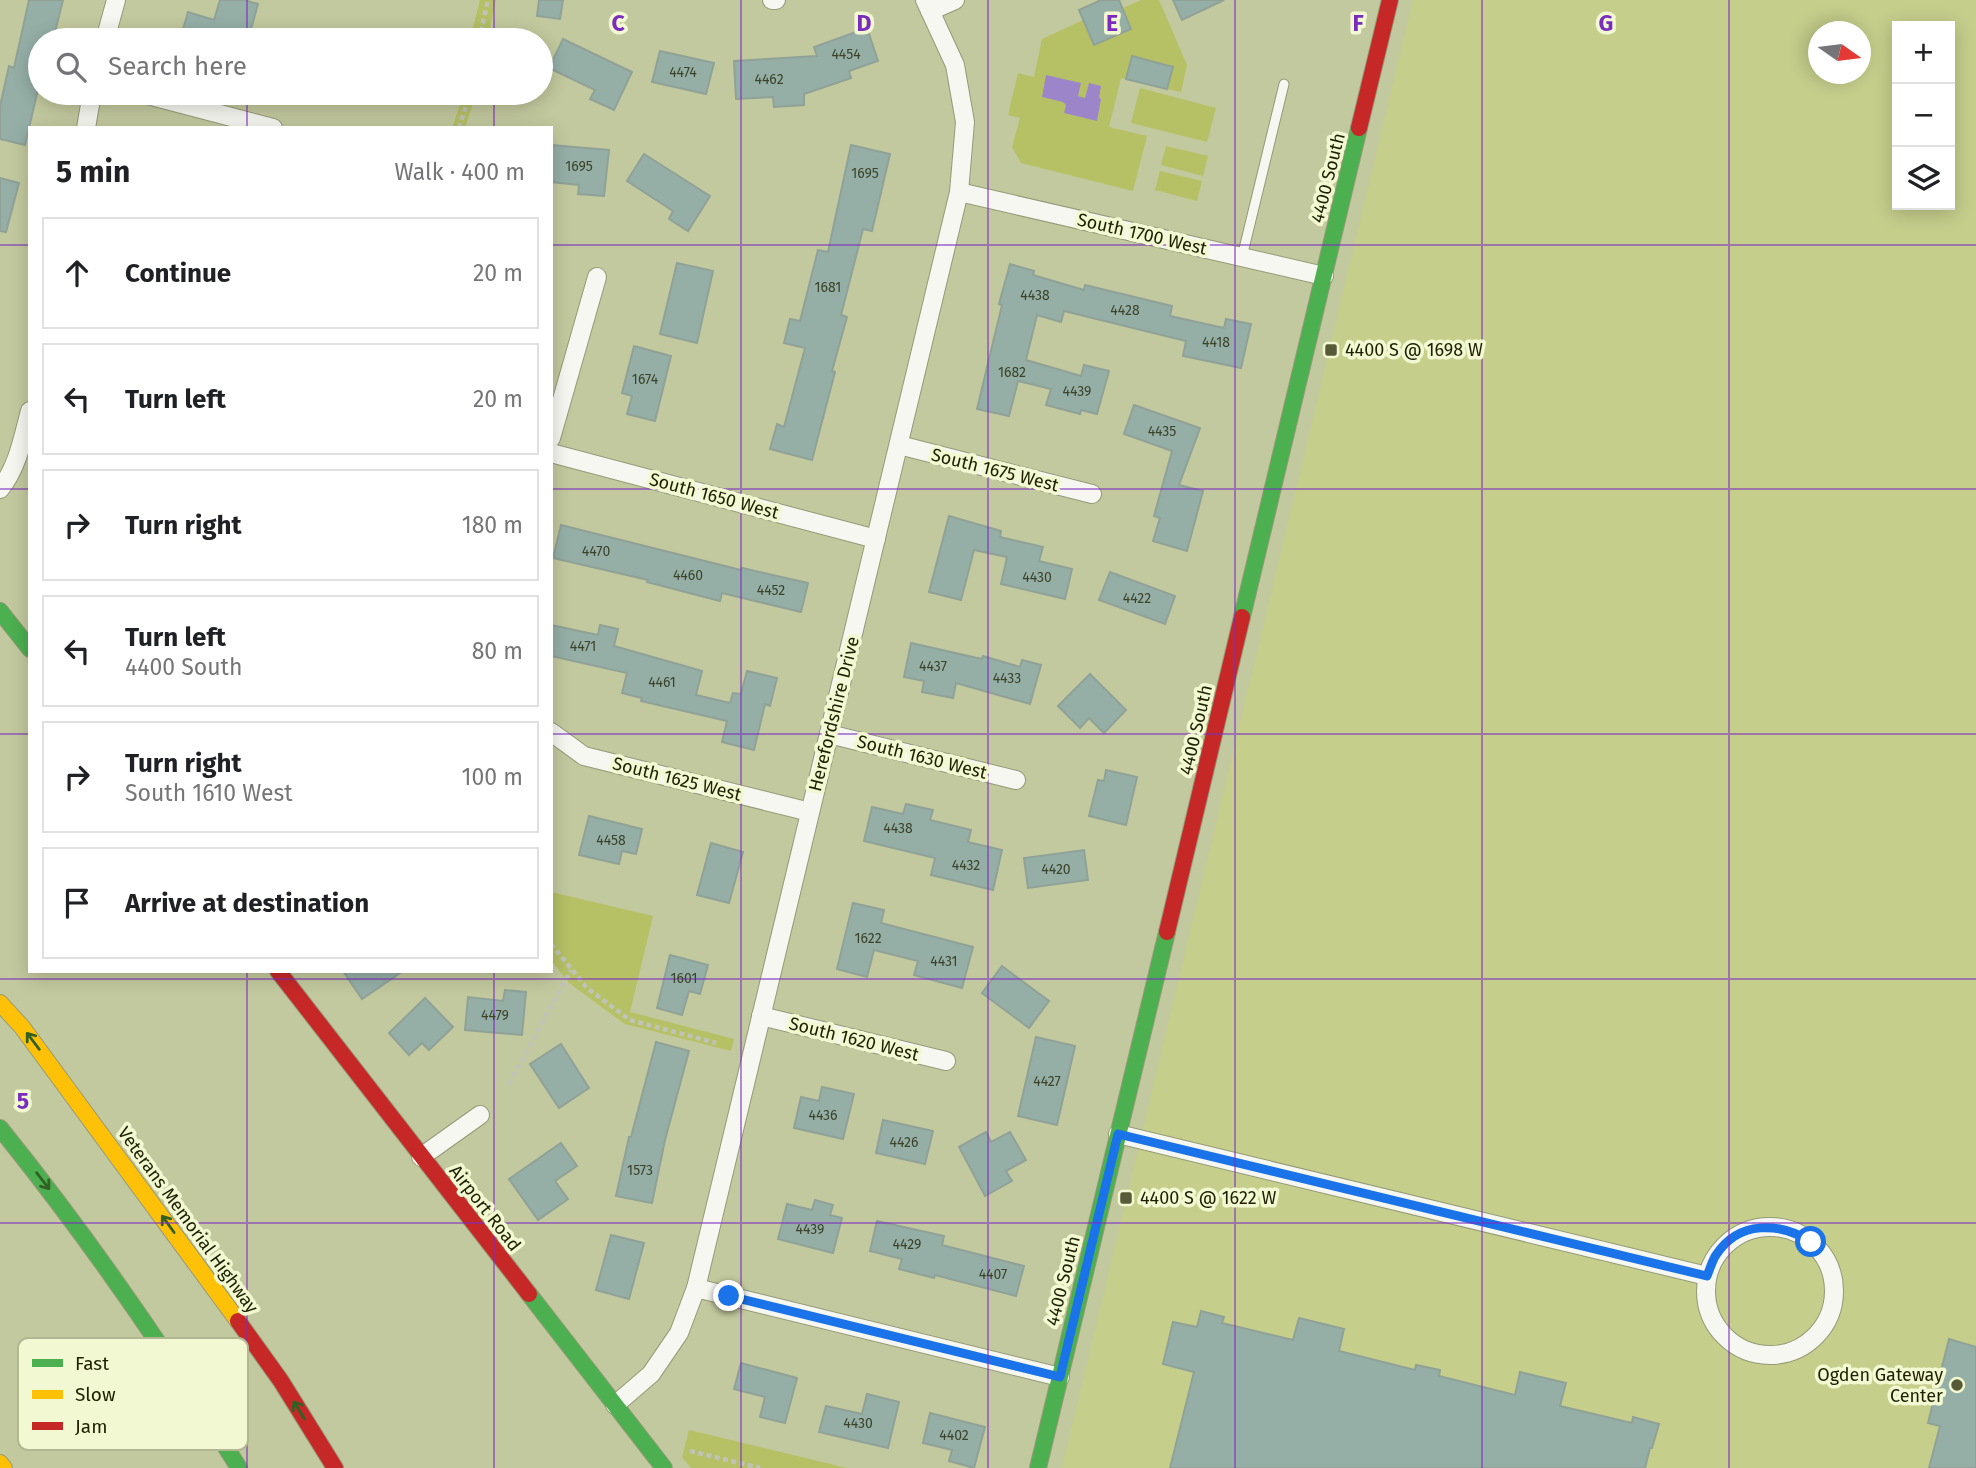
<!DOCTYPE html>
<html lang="en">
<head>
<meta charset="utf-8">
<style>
	:root { --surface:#fff; --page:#f2f2f2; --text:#202124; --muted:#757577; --line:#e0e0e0 }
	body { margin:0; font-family:"Fira Sans",sans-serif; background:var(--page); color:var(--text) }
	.controls { position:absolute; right:21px; top:21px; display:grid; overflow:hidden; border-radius:0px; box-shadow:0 4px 18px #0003 }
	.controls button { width:63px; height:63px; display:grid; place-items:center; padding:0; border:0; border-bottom:2px solid var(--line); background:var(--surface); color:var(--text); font:35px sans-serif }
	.compass { position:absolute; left:1808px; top:21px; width:63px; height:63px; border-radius:50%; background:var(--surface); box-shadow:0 4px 18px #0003; rotate:104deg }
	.stop { position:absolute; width:21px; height:21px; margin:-16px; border:5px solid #1a73e8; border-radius:50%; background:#fff }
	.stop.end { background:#1a73e8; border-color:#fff; box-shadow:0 2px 7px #0008 }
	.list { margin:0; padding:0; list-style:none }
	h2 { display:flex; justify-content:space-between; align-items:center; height:91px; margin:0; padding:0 28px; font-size:30px }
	h2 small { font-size:23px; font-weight:400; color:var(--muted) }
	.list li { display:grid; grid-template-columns:46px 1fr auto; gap:21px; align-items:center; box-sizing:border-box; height:112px; margin:0 14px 14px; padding:0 14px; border:2px solid var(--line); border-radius:0px }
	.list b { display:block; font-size:26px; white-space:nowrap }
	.list p { margin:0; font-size:23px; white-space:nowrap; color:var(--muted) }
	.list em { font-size:23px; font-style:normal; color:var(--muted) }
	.icon { flex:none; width:38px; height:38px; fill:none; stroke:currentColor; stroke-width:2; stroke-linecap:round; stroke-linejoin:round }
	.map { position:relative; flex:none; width:1976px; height:1468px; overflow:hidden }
	.search { position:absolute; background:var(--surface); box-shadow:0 4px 18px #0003; left:28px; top:28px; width:525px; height:77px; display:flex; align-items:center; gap:18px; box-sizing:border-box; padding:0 24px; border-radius:38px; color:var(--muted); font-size:26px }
	.panel { position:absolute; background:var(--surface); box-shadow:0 4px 18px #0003; left:28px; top:126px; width:525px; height:847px; border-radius:0px }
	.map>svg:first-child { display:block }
</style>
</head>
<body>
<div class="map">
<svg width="1976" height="1468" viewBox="0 0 1976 1468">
	<rect width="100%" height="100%" fill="#c3c99e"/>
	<path fill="#c5ce8b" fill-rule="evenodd" d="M1413,0H1976V1468H1062ZM1897,26H1950V205H1897ZM1818,32H1860V74H1818Z"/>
	<g fill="#b6c065">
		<polygon points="480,0 496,0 487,40 470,40"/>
		<polygon points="1141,0 1159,0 1187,65 1181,92 1167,89 1172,67 1132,56 1126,79 1121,78 1109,127 1147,136 1133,191 1021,163 1012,147 1020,118 1008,115 1018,73 1034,77 1042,39 1083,20 1094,45 1131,29 1123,8"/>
		<polygon points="1140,88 1216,108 1207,142 1131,123"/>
		<polygon points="464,93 476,93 465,128 452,128"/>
		<polygon points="1166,146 1208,156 1203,176 1161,165"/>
		<polygon points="1160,171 1202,181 1197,201 1155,190"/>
		<polygon points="551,892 653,916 630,1012 734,1039 731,1051 625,1024 569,983 551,960"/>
		<polygon points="689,1430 847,1468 691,1468 682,1457"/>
	</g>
	<polygon fill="#9c86c9" points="1046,75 1081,83 1078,96 1085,98 1089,83 1101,86 1099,98 1101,99 1097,121 1064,113 1066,105 1063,102 1042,97"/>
	<g fill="#95afa7" stroke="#90a297" stroke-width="2">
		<polygon points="29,0 63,0 53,40 40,40 40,81 25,145 0,139 0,106 9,66 14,68"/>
		<polygon points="220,0 244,0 258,4 248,40 180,40 188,12 214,20"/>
		<polygon points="539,0 563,0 560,19 537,16"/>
		<polygon points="1101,0 1119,0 1131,29 1094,45 1079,10"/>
		<polygon points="1173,0 1224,0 1182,20"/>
		<polygon points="867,28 878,61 849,71 851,78 804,94 804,105 774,107 773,97 736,99 734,61 817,56 814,47"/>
		<polygon points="563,39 632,72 614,110 590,99 595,90 549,68"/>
		<polygon points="660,51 714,63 706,94 652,82"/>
		<polygon points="1132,56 1173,67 1167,89 1126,79"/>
		<polygon points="551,145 609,150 604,196 578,194 579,185 551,182"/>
		<polygon points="851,145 890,154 872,231 863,229 841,315 847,317 832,371 835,372 812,460 770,449 777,424 784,427 805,348 784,343 790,319 800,321 818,250 828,252"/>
		<polygon points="644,154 710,196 688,231 669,219 673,211 627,181"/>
		<polygon points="0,178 19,183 6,232 0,231"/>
		<polygon points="677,263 713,271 697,343 660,334"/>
		<polygon points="1010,264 1034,271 1033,275 1084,290 1085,285 1172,306 1170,316 1224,328 1226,319 1251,324 1241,368 1183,356 1186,341 1064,311 1061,322 1037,315 1026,360 1081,376 1084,365 1109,371 1097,414 1081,410 1080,414 1046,405 1051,389 1018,381 1009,416 977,409 1002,305 999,304"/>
		<polygon points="634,346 671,356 655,421 627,414 632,396 622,393"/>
		<polygon points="1134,405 1200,428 1179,485 1203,491 1187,551 1153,541 1160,518 1154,516 1172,451 1124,434"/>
		<polygon points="949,516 1001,531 1000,537 1043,547 1039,561 1072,569 1065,599 1001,584 1007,557 974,550 961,600 929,592"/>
		<polygon points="561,525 741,570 742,568 808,583 801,612 722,593 720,601 647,582 648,580 553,558"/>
		<polygon points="1110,572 1175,596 1165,624 1099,600"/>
		<polygon points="551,625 598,635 600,625 618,629 614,646 702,671 696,695 730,703 733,693 741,694 747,671 777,678 770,706 765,704 754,750 722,742 727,721 641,701 642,698 622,693 627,673 551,656"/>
		<polygon points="911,643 982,659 983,656 1020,667 1022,660 1041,665 1030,704 956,683 953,698 922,692 924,681 904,677"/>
		<polygon points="1090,674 1126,710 1104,733 1089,718 1080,728 1058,706"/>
		<polygon points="1106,770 1137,777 1126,825 1089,816 1098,780 1104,781"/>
		<polygon points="906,804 933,810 930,820 971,830 968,842 1002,850 993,890 931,875 935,858 864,841 872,807 903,814"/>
		<polygon points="589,816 642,829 636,854 622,851 619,864 579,855"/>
		<polygon points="711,843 743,852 729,903 697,895"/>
		<polygon points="1084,850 1088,880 1028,888 1024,858"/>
		<polygon points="853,903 884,910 881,923 973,947 962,988 914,975 918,961 874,950 867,977 837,969"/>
		<polygon points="670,955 708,965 700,994 689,991 682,1015 657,1008"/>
		<polygon points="1002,966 1049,1001 1029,1028 982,993"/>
		<polygon points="343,971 403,971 362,999"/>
		<polygon points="505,990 526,992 522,1035 465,1030 468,997 503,1001"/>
		<polygon points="425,998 453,1027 429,1050 422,1043 409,1055 389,1033"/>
		<polygon points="1036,1037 1075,1046 1057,1125 1018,1116"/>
		<polygon points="656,1042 689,1051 665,1140 652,1203 616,1196 629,1137 631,1137"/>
		<polygon points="561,1044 589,1088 559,1108 530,1064"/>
		<polygon points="822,1087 854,1094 843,1139 794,1128 801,1097 819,1101"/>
		<polygon points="883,1120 933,1131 925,1164 876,1153"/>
		<polygon points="986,1132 991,1142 1010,1132 1026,1160 1006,1171 1012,1181 985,1196 959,1147"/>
		<polygon points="561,1143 577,1166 555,1181 568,1199 538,1220 509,1179"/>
		<polygon points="815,1200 833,1205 830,1215 842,1218 833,1253 778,1239 787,1204 812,1210"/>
		<polygon points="877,1221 944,1236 942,1245 1024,1266 1016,1296 935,1275 934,1278 899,1269 902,1259 870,1251"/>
		<polygon points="611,1235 644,1243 629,1299 596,1290"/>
		<polygon points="1201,1311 1224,1317 1222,1323 1293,1340 1299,1318 1344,1329 1339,1351 1415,1370 1416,1365 1440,1370 1439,1376 1515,1395 1520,1372 1566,1383 1560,1406 1632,1423 1633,1417 1659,1424 1652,1448 1650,1448 1645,1468 1170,1468 1194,1372 1163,1364 1173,1322 1197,1327"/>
		<polygon points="1949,1339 1976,1347 1976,1468 1929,1468 1940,1426 1928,1423"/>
		<polygon points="741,1363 797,1378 785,1423 760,1417 765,1397 734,1389"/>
		<polygon points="867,1394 899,1402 888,1448 819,1432 826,1406 862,1414"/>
		<polygon points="930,1413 985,1427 974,1468 949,1461 952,1450 923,1443"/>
	</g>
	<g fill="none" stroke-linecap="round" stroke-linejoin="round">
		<g stroke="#959a78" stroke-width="11">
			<polyline id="lane" points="1242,257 1284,84"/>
		</g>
		<g stroke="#959a78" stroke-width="20">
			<g id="street">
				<polyline points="772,0 776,0"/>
				<polyline points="930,11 955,0"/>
				<polyline points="105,40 116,0"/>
				<polyline points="140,93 273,128"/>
				<polyline points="86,128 92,93"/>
				<polyline points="959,192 1324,276"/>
				<polyline points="551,438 597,277"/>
				<polyline points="899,445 1092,494"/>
				<polyline points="551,453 876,539"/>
				<path d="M0,489C18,467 23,437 30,411"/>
				<polyline points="551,732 584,756 810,812"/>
				<polyline points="829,734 1016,780"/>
				<polyline points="761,1016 946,1061"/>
				<polyline points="1118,1134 1707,1276"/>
				<polyline points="421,1157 480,1115"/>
				<circle cx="1770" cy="1291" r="64"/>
				<polyline points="696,1288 1060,1377"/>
				<polyline points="615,1405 651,1374 679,1333 696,1288 959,192 965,122 955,65 925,0"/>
			</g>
		</g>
		<g stroke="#959a78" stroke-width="18">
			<g id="fast">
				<polyline points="0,611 30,649"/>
				<polyline points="1242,617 1359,128"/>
				<path d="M0,1128C87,1236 166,1350 239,1468"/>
				<polyline points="529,1294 664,1468"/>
				<polyline points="1038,1468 1167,932"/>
			</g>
		</g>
		<g stroke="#959a78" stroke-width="18">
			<g id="slow">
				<polyline points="0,1003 22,1027 238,1321"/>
				<polyline points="0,1463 4,1468"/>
			</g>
		</g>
		<g stroke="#959a78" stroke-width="18">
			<g id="jam">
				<polyline points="1359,128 1390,0"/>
				<polyline points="1167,932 1242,617"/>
				<polyline points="278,971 529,1294"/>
				<polyline points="238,1321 281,1381 335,1468"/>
			</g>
		</g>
		<g stroke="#c1c3b7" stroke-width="4.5" stroke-dasharray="5 3.5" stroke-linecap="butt">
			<polyline points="479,40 488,0"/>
			<polyline points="459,128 470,93"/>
			<polyline points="551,944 587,988 630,1020 716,1043"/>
			<polyline points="509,1084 571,970"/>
			<polyline points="690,1451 760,1468"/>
		</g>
		<use href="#lane" stroke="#f6f7f0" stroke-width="9"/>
		<use href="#street" stroke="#f6f7f0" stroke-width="18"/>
		<use href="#fast" stroke="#4caf50" stroke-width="16"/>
		<use href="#slow" stroke="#ffc107" stroke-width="16"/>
		<use href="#jam" stroke="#c62828" stroke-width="16"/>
	</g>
	<defs><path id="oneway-shaft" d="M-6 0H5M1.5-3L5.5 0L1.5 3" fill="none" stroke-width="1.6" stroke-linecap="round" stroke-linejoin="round" transform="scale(1.75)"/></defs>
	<g stroke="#326025">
		<use href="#oneway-shaft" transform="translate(33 1041) rotate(-127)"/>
		<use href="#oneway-shaft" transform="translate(43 1181) rotate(52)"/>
		<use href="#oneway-shaft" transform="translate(168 1224) rotate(-126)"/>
		<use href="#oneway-shaft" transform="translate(299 1410) rotate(-122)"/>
	</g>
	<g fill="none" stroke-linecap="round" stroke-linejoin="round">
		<path stroke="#1a73e8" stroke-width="9" d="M729,1296L1060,1377L1118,1134L1707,1276C1710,1269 1712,1261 1716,1255C1739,1220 1780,1222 1811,1242"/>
	</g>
	<path fill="none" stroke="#7b2cbf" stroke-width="2" stroke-opacity="0.55" d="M247,0V40M494,0V40M741,0V1468M988,0V1468M1235,0V1468M1482,0V1468M1729,0V1468M247,93V128M494,93V128M0,245H30M551,245H1976M0,489H30M551,489H1976M0,734H30M551,734H1976M247,971V1468M494,971V1468M0,979H1976M0,1223H1976"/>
	<g fill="#575b38" stroke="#f2f8d1" stroke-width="2.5">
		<rect x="1324" y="343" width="14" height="14" rx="3.5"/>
		<rect x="1119" y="1191" width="14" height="14" rx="3.5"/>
		<circle cx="1957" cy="1385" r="7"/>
	</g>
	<g text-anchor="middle" stroke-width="7" stroke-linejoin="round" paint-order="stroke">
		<g font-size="14" fill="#3b442a">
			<text x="846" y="59">4454</text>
			<text x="683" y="77">4474</text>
			<text x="769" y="84">4462</text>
			<text x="579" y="171">1695</text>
			<text x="865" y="178">1695</text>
			<text x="828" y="292">1681</text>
			<text x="1035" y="300">4438</text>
			<text x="1125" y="315">4428</text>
			<text x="1216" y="347">4418</text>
			<text x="1012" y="377">1682</text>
			<text x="645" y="384">1674</text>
			<text x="1077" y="396">4439</text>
			<text x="1162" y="436">4435</text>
			<text x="596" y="556">4470</text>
			<text x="688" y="580">4460</text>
			<text x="1037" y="582">4430</text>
			<text x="771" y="595">4452</text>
			<text x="1137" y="603">4422</text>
			<text x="583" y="651">4471</text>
			<text x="933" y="671">4437</text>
			<text x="1007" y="683">4433</text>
			<text x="662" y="687">4461</text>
			<text x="898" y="833">4438</text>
			<text x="611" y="845">4458</text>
			<text x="966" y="870">4432</text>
			<text x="1056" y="874">4420</text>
			<text x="868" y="943">1622</text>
			<text x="944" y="966">4431</text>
			<text x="684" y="983">1601</text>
			<text x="495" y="1020">4479</text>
			<text x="1047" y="1086">4427</text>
			<text x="823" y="1120">4436</text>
			<text x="904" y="1147">4426</text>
			<text x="640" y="1175">1573</text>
			<text x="810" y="1234">4439</text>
			<text x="907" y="1249">4429</text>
			<text x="993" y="1279">4407</text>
			<text x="858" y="1428">4430</text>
			<text x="954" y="1440">4402</text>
		</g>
		<g font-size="18" fill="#1d2001" stroke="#f2f8d1">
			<text transform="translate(1328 178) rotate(-76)" y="6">4400 South</text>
			<text transform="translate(1142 234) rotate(13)" y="6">South 1700 West</text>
			<text transform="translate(995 470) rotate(14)" y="6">South 1675 West</text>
			<text transform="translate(714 496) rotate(15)" y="6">South 1650 West</text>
			<text transform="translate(834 714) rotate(-76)" y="6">Herefordshire Drive</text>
			<text transform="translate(1196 730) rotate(-77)" y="6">4400 South</text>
			<text transform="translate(922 757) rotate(14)" y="6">South 1630 West</text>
			<text transform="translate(677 779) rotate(14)" y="6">South 1625 West</text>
			<text transform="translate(854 1039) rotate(14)" y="6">South 1620 West</text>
			<text transform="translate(485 1208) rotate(52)" y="6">Airport Road</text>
			<text transform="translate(188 1220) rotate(54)" y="6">Veterans Memorial Highway</text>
			<text transform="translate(1063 1281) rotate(-76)" y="6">4400 South</text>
		</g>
		<g font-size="18" fill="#1d2001" stroke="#f2f8d1" text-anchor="start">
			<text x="1345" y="356">4400 S @ 1698 W</text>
			<text x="1140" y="1204">4400 S @ 1622 W</text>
			<text x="1943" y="1381" text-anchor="end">Ogden Gateway<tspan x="1943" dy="21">Center</tspan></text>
		</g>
	</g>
	<rect x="18" y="1338" width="230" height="112" rx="10" fill="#f2f8d1" stroke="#b2b793" stroke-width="2"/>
	<rect x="32" y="1359" width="31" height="8" fill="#4caf50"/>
	<rect x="32" y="1390" width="31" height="9" fill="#ffc107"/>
	<rect x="32" y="1422" width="31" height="8" fill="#c62828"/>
	<g font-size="19" fill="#1d2001">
		<text x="75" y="1370">Fast</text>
		<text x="75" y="1401">Slow</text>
		<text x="75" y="1433">Jam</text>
	</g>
	<g font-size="23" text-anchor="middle" font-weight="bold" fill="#7b2cbf" stroke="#f2f8d1" stroke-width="7" stroke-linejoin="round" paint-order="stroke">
		<text x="618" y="31">C</text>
		<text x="864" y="31">D</text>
		<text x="1112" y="31">E</text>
		<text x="1358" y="31">F</text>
		<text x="1606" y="31">G</text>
		<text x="23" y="1109">5</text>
	</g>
</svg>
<div class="controls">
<button>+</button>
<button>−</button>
<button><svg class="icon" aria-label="layers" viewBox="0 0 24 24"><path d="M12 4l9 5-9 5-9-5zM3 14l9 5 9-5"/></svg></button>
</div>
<svg class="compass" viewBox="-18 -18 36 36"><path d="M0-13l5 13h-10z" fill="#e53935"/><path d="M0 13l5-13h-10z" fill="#757577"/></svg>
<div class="stop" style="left:1811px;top:1242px"></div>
<div class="stop end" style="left:729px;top:1296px"></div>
<div class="search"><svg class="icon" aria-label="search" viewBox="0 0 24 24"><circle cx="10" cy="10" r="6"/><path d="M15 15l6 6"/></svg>Search here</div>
<section class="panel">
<h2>5 min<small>Walk · 400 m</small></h2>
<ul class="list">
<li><svg class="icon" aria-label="ahead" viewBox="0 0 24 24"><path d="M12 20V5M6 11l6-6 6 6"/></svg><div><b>Continue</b></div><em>20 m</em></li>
<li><svg class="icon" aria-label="left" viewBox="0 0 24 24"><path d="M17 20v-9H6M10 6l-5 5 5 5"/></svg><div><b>Turn left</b></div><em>20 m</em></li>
<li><svg class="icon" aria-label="right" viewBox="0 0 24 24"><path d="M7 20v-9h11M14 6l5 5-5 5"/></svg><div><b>Turn right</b></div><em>180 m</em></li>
<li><svg class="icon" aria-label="left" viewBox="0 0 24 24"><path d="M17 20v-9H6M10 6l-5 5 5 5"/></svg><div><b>Turn left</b><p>4400 South</p></div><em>80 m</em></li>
<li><svg class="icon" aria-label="right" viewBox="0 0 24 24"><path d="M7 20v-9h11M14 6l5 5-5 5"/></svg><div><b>Turn right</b><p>South 1610 West</p></div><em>100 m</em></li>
<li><svg class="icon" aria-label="arrive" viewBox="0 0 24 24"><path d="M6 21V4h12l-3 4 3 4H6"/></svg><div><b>Arrive at destination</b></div></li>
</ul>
</section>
</div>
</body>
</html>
